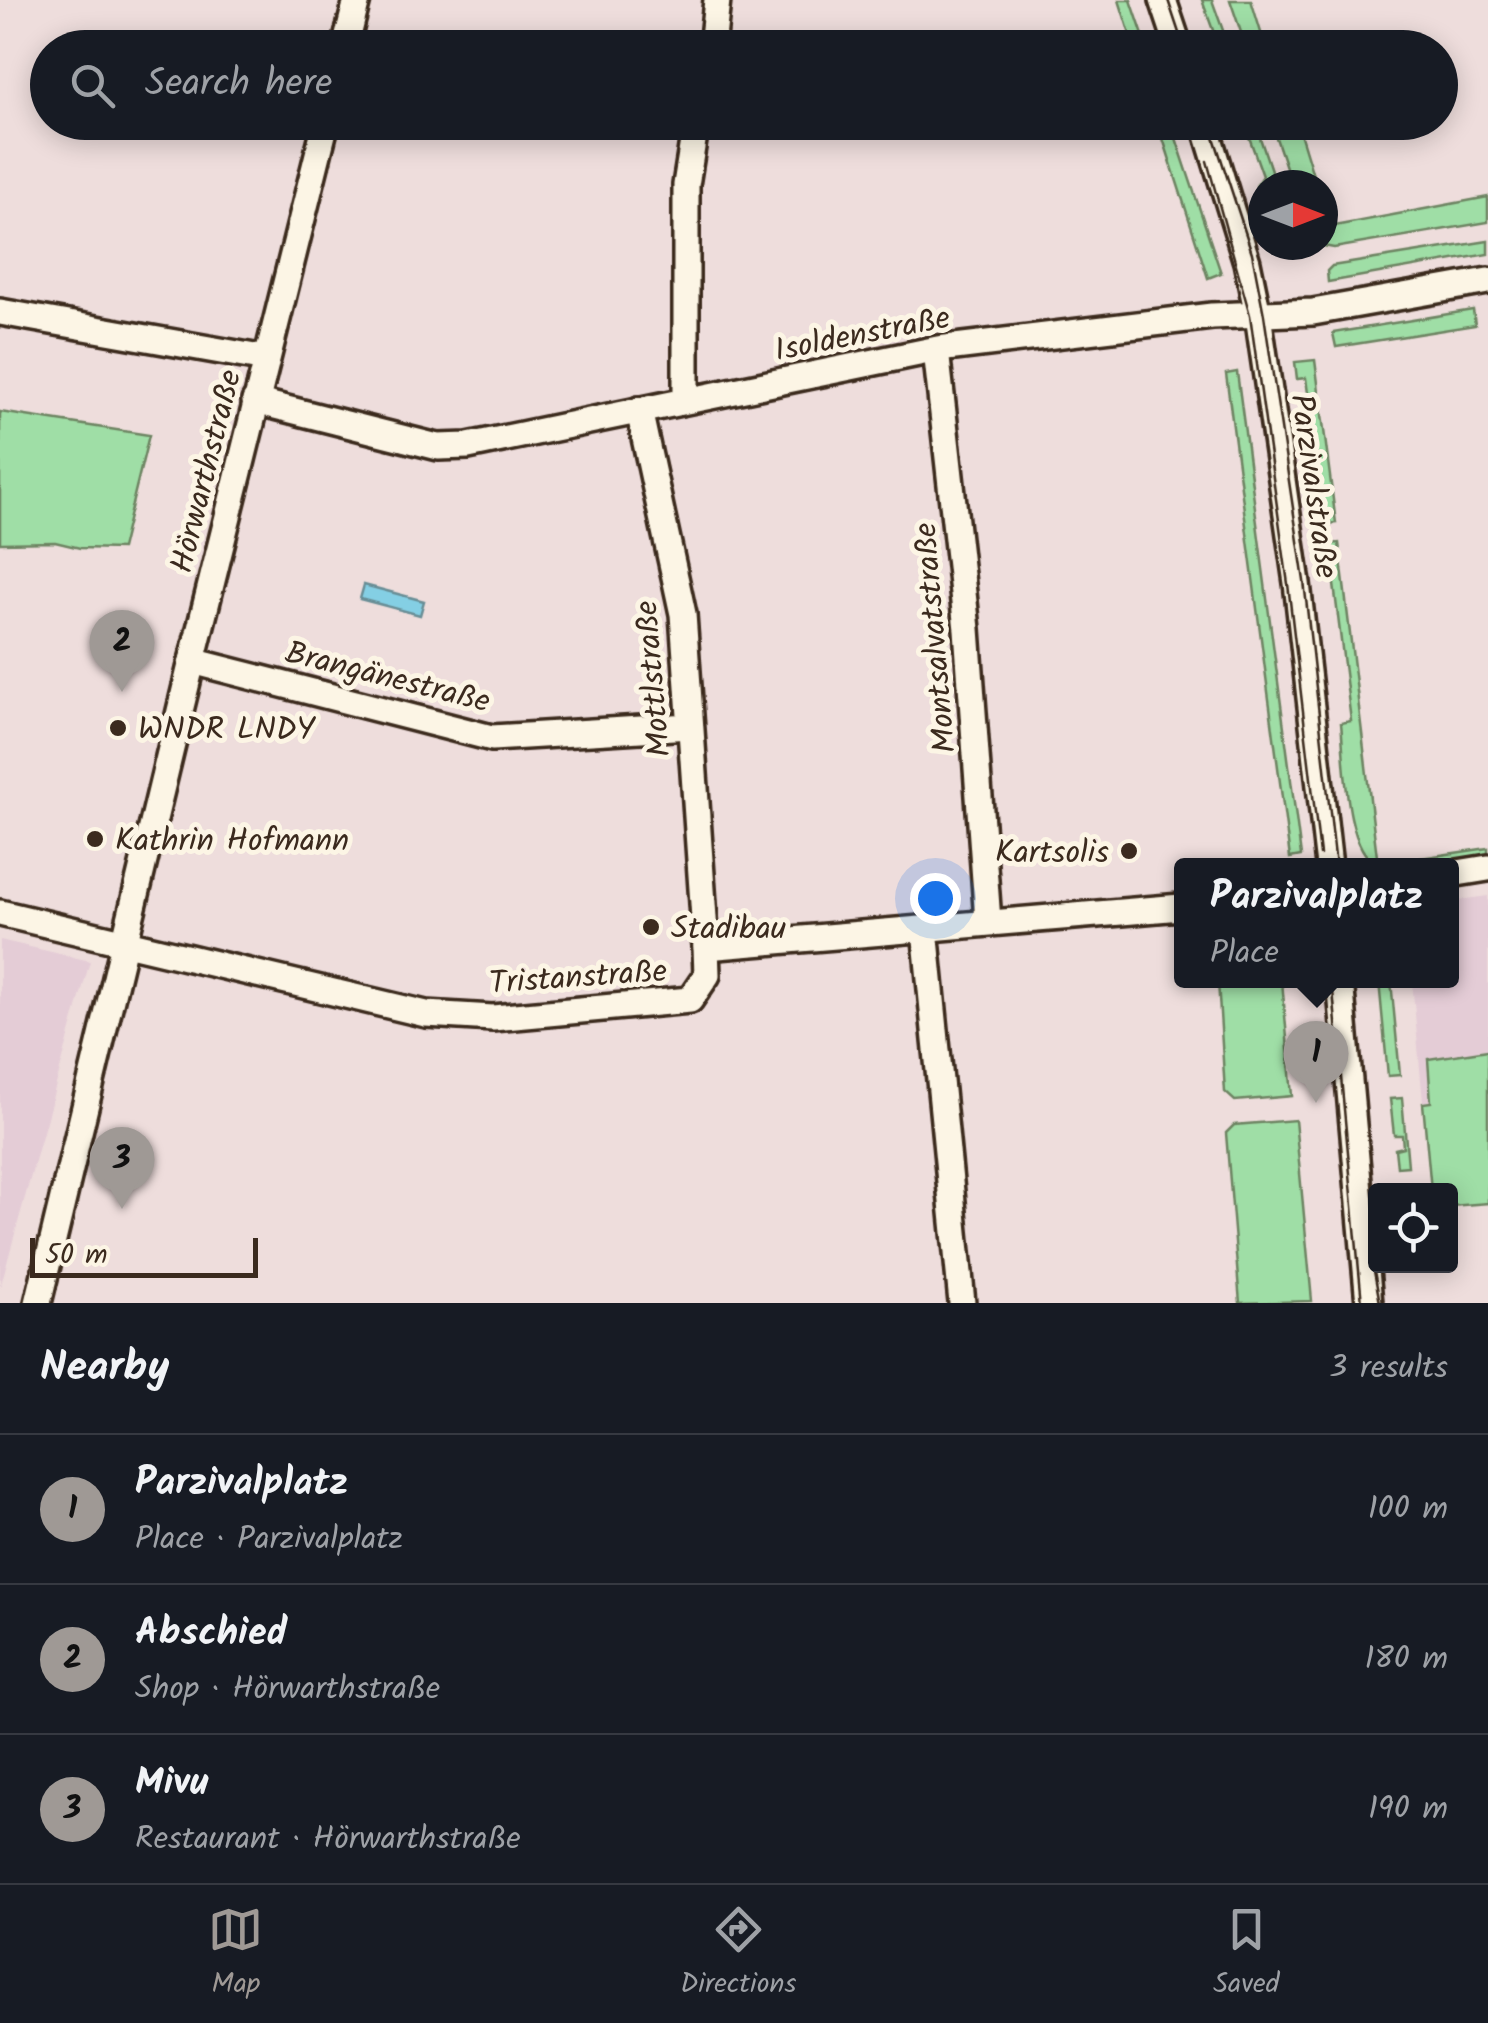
<!DOCTYPE html>
<html lang="en">
<head>
<meta charset="utf-8">
<style>
	:root { --surface:#171b24; --page:#242831; --text:#f1f3f6; --muted:#9ea1a6; --line:#363941; --accent:#9f9995 }
	body { margin:0; font-family:Kalam,sans-serif; background:var(--page); color:var(--text) }
	.controls { position:absolute; right:30px; bottom:30px; display:grid; overflow:hidden; border-radius:10px; box-shadow:0 5px 25px #0003 }
	.controls button { width:90px; height:90px; display:grid; place-items:center; padding:0; border:0; border-bottom:2px solid var(--line); background:var(--surface); color:var(--text); font:50px sans-serif }
	.compass { position:absolute; left:1248px; top:170px; width:90px; height:90px; border-radius:50%; background:var(--surface); box-shadow:0 5px 25px #0003; rotate:90deg }
	.scale { position:absolute; left:30px; bottom:25px; width:228px; box-sizing:border-box; padding-left:10px; border:5px solid #3b2a1e; border-top:0; font-size:28px; line-height:35px; white-space:nowrap; color:#3b2a1e; -webkit-text-stroke:8px #fcf5e5; paint-order:stroke }
	.you { position:absolute; left:935px; top:898px; width:35px; height:35px; margin:-25px; border:8px solid #fff; border-radius:50%; background:#1a73e8; box-shadow:0 0 0 15px #1a73e833 }
	.badge { display:grid; place-items:center; width:65px; height:65px; border-radius:50%; background:var(--accent); color:#111; font-size:32px; font-weight:700 }
	.pin { position:absolute; translate:-50% -82px; filter:drop-shadow(0 2px 5px #0008) }
	.pin::after { content:''; position:absolute; top:52px; width:35px; height:30px; background:inherit; clip-path:polygon(0 0,100% 0,50% 100%) }
	.popup { position:absolute; left:1174px; top:858px; width:285px; height:130px; box-sizing:border-box; display:grid; place-content:center; border-radius:10px; background:var(--surface); filter:drop-shadow(0 2px 8px #0005); font-size:32px; white-space:nowrap; color:var(--muted) }
	.popup b { font-size:38px; color:var(--text) }
	.popup::after { content:''; position:absolute; left:50%; top:100%; margin-left:-20px; border:20px solid transparent; border-top-color:var(--surface) }
	.list { margin:0; padding:0; list-style:none }
	h2 { display:flex; justify-content:space-between; align-items:center; height:130px; margin:0; padding:0 40px; font-size:42px }
	h2 small { font-size:32px; font-weight:400; color:var(--muted) }
	.list li { display:grid; grid-template-columns:65px 1fr auto; gap:30px; align-items:center; box-sizing:border-box; height:150px; padding:0 40px; border-top:2px solid var(--line) }
	.list b { display:block; font-size:38px; white-space:nowrap }
	.list p { margin:0; font-size:32px; white-space:nowrap; color:var(--muted) }
	.list em { font-size:32px; font-style:normal; color:var(--muted) }
	.icon { flex:none; width:55px; height:55px; fill:none; stroke:currentColor; stroke-width:2; stroke-linecap:round; stroke-linejoin:round }
	.map { position:relative; flex:none; width:1488px; height:1303px; overflow:hidden }
	.search { position:absolute; background:var(--surface); box-shadow:0 5px 25px #0003; left:30px; right:30px; top:30px; height:110px; display:flex; align-items:center; gap:25px; box-sizing:border-box; padding:0 35px; border-radius:55px; color:var(--muted); font-size:38px }
	.sheet { height:580px; background:var(--surface) }
	nav { display:flex; justify-content:space-around; align-items:center; box-sizing:border-box; height:140px; border-top:2px solid var(--line); background:var(--surface); font-size:28px; color:var(--muted) }
	nav a { display:grid; justify-items:center; gap:5px }
	nav .on { color:var(--accent) }
	.map>svg:first-child { display:block }
</style>
</head>
<body>
<div class="map">
<svg width="1488" height="1303" viewBox="0 0 1488 1303">
	<rect width="100%" height="100%" fill="#eedddc"/>
	<filter id="ink" filterUnits="userSpaceOnUse"><feTurbulence type="fractalNoise" baseFrequency=".01" numOctaves="2"/><feDisplacementMap in="SourceGraphic" scale="20" xChannelSelector="R" yChannelSelector="G"/><feConvolveMatrix kernelMatrix="1 2 1 2 8 2 1 2 1" color-interpolation-filters="sRGB"/></filter>
	<g filter="url(#ink)">
		<g fill="#e4ccd6">
			<polygon points="1488,896 1488,1203 1451,1206 1450,1190 1431,1190 1412,981 1451,980 1451,901"/>
			<polygon points="0,940 90,961 0,1288"/>
		</g>
		<g fill="#9fdea6" stroke="#6d8462" stroke-width="2.5">
			<polygon points="1119,0 1131,0 1147,47 1134,47"/>
			<polygon points="1202,0 1212,0 1229,47 1219,47"/>
			<polygon points="1230,0 1251,0 1263,39 1271,37 1274,47 1246,47"/>
			<polygon points="1158,123 1171,123 1221,273 1208,278"/>
			<polygon points="1244,123 1255,123 1276,185 1263,185 1263,208 1256,186 1263,176"/>
			<polygon points="1271,123 1297,123 1316,185 1292,185"/>
			<polygon points="1488,197 1488,222 1334,248 1318,245 1323,245 1323,210 1329,227"/>
			<polygon points="1488,241 1488,254 1328,282 1327,271 1332,266"/>
			<polygon points="1473,310 1475,325 1336,347 1333,333"/>
			<polygon points="1315,360 1336,523 1325,524 1306,378 1297,379 1295,362"/>
			<polygon points="1237,372 1301,856 1290,858 1226,374"/>
			<polygon points="0,412 149,435 121,549 80,548 55,542 0,543"/>
			<path d="M1339,543L1378,865C1344,850 1345,759 1341,723L1351,721L1329,544Z"/>
			<polygon points="1488,848 1488,856 1401,865 1400,861"/>
			<polygon points="1218,981 1282,981 1292,1096 1235,1101 1225,1092"/>
			<polygon points="1379,981 1391,981 1400,1075 1388,1076"/>
			<polygon points="1488,1050 1488,1203 1451,1206 1450,1190 1431,1190 1423,1103 1431,1102 1428,1059"/>
			<polygon points="1402,1098 1408,1166 1397,1167 1395,1149 1403,1147 1402,1135 1394,1135 1390,1099"/>
			<polygon points="1295,1120 1312,1301 1240,1303 1226,1133 1234,1125"/>
		</g>
		<polygon fill="#84cfe4" stroke="#678d95" stroke-width="2.5" points="364,585 424,601 420,615 360,599"/>
		<g fill="none" stroke-linecap="round" stroke-linejoin="round">
			<g stroke="#3b2a1e" stroke-width="32">
				<g id="minor">
					<polyline points="1163,0 1179,48"/>
					<polyline points="345,48 357,0"/>
					<polyline points="712,48 717,0"/>
					<polyline points="1204,122 1247,262 1258,315 1297,583 1329,866"/>
					<polyline points="0,312 266,359"/>
					<polyline points="936,350 967,629 988,922"/>
					<polyline points="686,400 686,185 696,122"/>
					<polyline points="255,401 438,447 468,446 938,349 1212,316 1313,312 1488,281"/>
					<polyline points="639,410 683,614 706,947"/>
					<polyline points="192,661 492,738 690,726"/>
					<polyline points="1451,874 1488,868"/>
					<polyline points="0,913 426,1014 493,1018 690,1000 707,975 706,947 1181,907"/>
					<polyline points="925,929 962,1303"/>
					<polyline points="1340,980 1369,1303"/>
					<polyline points="38,1303 192,661 326,122"/>
				</g>
			</g>
			<use href="#minor" stroke="#fcf5e5" stroke-width="25"/>
			<g stroke="#3b2a1e" stroke-width="2.5">
				<polyline points="1168,0 1184,48"/>
				<polyline points="1209,122 1252,253 1264,315 1304,581 1336,866"/>
				<polyline points="1207,161 1250,315 1288,584 1320,855"/>
				<polyline points="1332,980 1362,1303"/>
				<polyline points="1374,1271 1380,1303"/>
			</g>
		</g>
	</g>
	<g fill="#3b2a1e" stroke="#fcf5e5" stroke-width="4">
		<circle cx="118" cy="728" r="10"/>
		<circle cx="95" cy="839" r="10"/>
		<circle cx="1129" cy="851" r="10"/>
		<circle cx="651" cy="927" r="10"/>
	</g>
	<g text-anchor="middle" stroke-width="10" stroke-linejoin="round" paint-order="stroke">
		<g font-size="32" fill="#3b2a1e" stroke="#fcf5e5">
			<text transform="translate(862 333) rotate(-11)" y="11">Isoldenstraße</text>
			<text transform="translate(205 471) rotate(-76)" y="11">Hörwarthstraße</text>
			<text transform="translate(1315 486) rotate(82)" y="11">Parzivalstraße</text>
			<text transform="translate(934 638) rotate(-95)" y="11">Montsalvatstraße</text>
			<text transform="translate(388 676) rotate(14)" y="11">Brangänestraße</text>
			<text transform="translate(652 679) rotate(-95)" y="11">Mottlstraße</text>
			<text transform="translate(578 976) rotate(-4)" y="11">Tristanstraße</text>
		</g>
		<g font-size="32" fill="#3b2a1e" stroke="#fcf5e5" text-anchor="start">
			<text x="138" y="739">WNDR LNDY</text>
			<text x="115" y="850">Kathrin Hofmann</text>
			<text x="1109" y="862" text-anchor="end">Kartsolis</text>
			<text x="671" y="938">Stadibau</text>
		</g>
	</g>
</svg>
<div class="controls">
<button><svg class="icon" aria-label="locate" viewBox="0 0 24 24"><circle cx="12" cy="12" r="6"/><path d="M12 2v4M12 18v4M2 12h4M18 12h4"/></svg></button>
</div>
<svg class="compass" viewBox="-18 -18 36 36"><path d="M0-13l5 13h-10z" fill="#e53935"/><path d="M0 13l5-13h-10z" fill="#9ea1a6"/></svg>
<div class="scale">50 m</div>
<div class="you"></div>
<div class="pin badge" style="left:1316px;top:1103px">1</div>
<div class="popup"><b>Parzivalplatz</b>Place</div>
<div class="pin badge" style="left:122px;top:692px">2</div>
<div class="pin badge" style="left:122px;top:1209px">3</div>
<div class="search"><svg class="icon" aria-label="search" viewBox="0 0 24 24"><circle cx="10" cy="10" r="6"/><path d="M15 15l6 6"/></svg>Search here</div>
</div>
<section class="sheet">
<h2>Nearby<small>3 results</small></h2>
<ul class="list">
<li><span class="badge">1</span><div><b>Parzivalplatz</b><p>Place · Parzivalplatz</p></div><em>100 m</em></li>
<li><span class="badge">2</span><div><b>Abschied</b><p>Shop · Hörwarthstraße</p></div><em>180 m</em></li>
<li><span class="badge">3</span><div><b>Mivu</b><p>Restaurant · Hörwarthstraße</p></div><em>190 m</em></li>
</ul>
</section>
<nav>
<a class="on"><svg class="icon" aria-label="map" viewBox="0 0 24 24"><path d="M3 6l6-2 6 2 6-2v14l-6 2-6-2-6 2zM9 4v14M15 6v14"/></svg>Map</a>
<a><svg class="icon" aria-label="directions" viewBox="0 0 24 24"><path d="M12 3l9 9-9 9-9-9zM9 14v-3h6M13 9l2 2-2 2"/></svg>Directions</a>
<a><svg class="icon" aria-label="saved" viewBox="0 0 24 24"><path d="M7 4h10v16l-5-4-5 4z"/></svg>Saved</a>
</nav>
</body>
</html>
